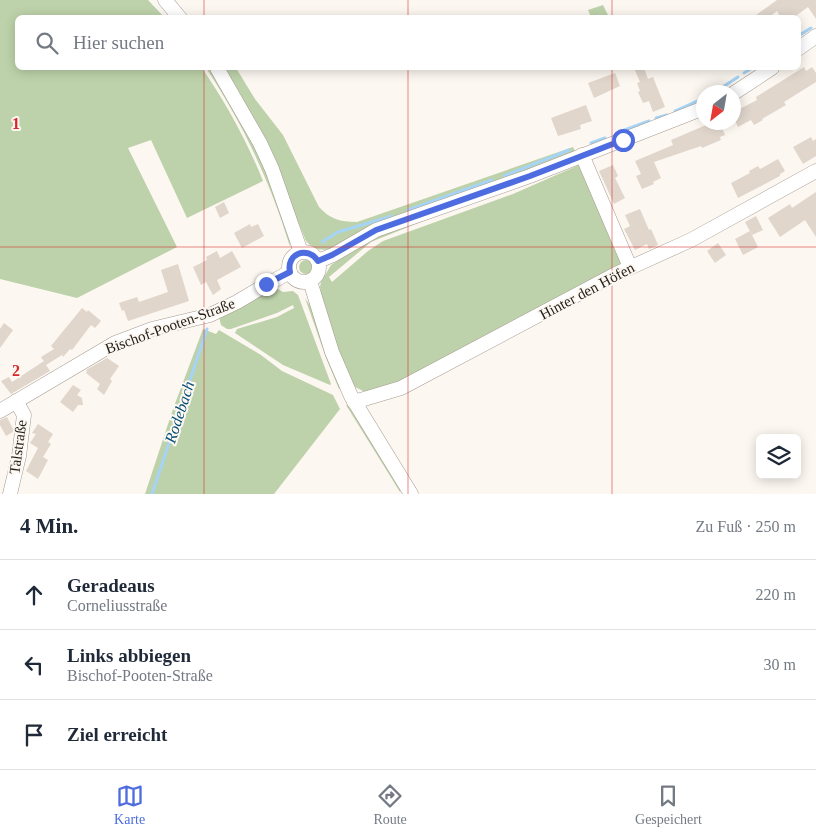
<!DOCTYPE html>
<html lang="de">
<head>
<meta charset="utf-8">
<style>
	:root { --surface:#fff; --page:#f2f2f3; --text:#1f2937; --muted:#747a83; --line:#e0e1e3; --accent:#4d6ce0 }
	body { margin:0; font-family:"Times New Roman",serif; background:var(--page); color:var(--text) }
	.controls { position:absolute; right:15px; bottom:15px; display:grid; overflow:hidden; border-radius:8px; box-shadow:0 2px 12px #0003 }
	.controls button { width:45px; height:45px; display:grid; place-items:center; padding:0; border:0; border-bottom:1px solid var(--line); background:var(--surface); color:var(--text); font:25px sans-serif }
	.compass { position:absolute; left:696px; top:85px; width:45px; height:45px; border-radius:50%; background:var(--surface); box-shadow:0 2px 12px #0003; rotate:211deg }
	.stop { position:absolute; width:15px; height:15px; margin:-11px; border:4px solid #4d6ce0; border-radius:50%; background:#fff }
	.stop.end { background:#4d6ce0; border-color:#fff; box-shadow:0 1px 5px #0008 }
	.list { margin:0; padding:0; list-style:none }
	h2 { display:flex; justify-content:space-between; align-items:center; height:65px; margin:0; padding:0 20px; font-size:21px }
	h2 small { font-size:16px; font-weight:400; color:var(--muted) }
	.list li { display:grid; grid-template-columns:32px 1fr auto; gap:15px; align-items:center; box-sizing:border-box; height:70px; padding:0 20px; border-top:1px solid var(--line) }
	.list b { display:block; font-size:19px; white-space:nowrap }
	.list p { margin:0; font-size:16px; white-space:nowrap; color:var(--muted) }
	.list em { font-size:16px; font-style:normal; color:var(--muted) }
	.icon { flex:none; width:28px; height:28px; fill:none; stroke:currentColor; stroke-width:2; stroke-linecap:round; stroke-linejoin:round }
	.map { position:relative; flex:none; width:816px; height:494px; overflow:hidden }
	.search { position:absolute; background:var(--surface); box-shadow:0 2px 12px #0003; left:15px; right:15px; top:15px; height:55px; display:flex; align-items:center; gap:12px; box-sizing:border-box; padding:0 18px; border-radius:8px; color:var(--muted); font-size:19px }
	.sheet { height:275px; background:var(--surface) }
	nav { display:flex; justify-content:space-around; align-items:center; box-sizing:border-box; height:70px; border-top:1px solid var(--line); background:var(--surface); font-size:14px; color:var(--muted) }
	nav a { display:grid; justify-items:center; gap:2px }
	nav .on { color:var(--accent) }
	.map>svg:first-child { display:block }
</style>
</head>
<body>
<div class="map">
<svg width="816" height="494" viewBox="0 0 816 494">
	<rect width="100%" height="100%" fill="#fdf7f1"/>
	<g fill="#bdd2aa">
		<path d="M0,0H148L164,17L18,18V68H202C226,103 247,141 263,181L187,218L151,140L128,148L177,247L77,298L0,279Z"/>
		<polygon points="603,5 609,17 591,17 588,10"/>
		<path d="M206,68H210L225,92L262,160L289,236L290,247C271,183 243,124 206,68Z"/>
		<path d="M223,68H236L255,99L283,135L319,207C330,219 340,222 357,222L573,147L576,153L331,249C320,251 313,249 306,241L287,195Z"/>
		<polygon points="579,165 624,265 407,381 365,392 353,386 336,344 324,307 320,287 321,282 331,265 374,237 515,188 443,213 371,242 329,277 332,282 368,251 383,241 513,194"/>
		<circle cx="306" cy="267" r="7"/>
		<polygon points="276,288 283,292 293,291 298,295 331,384 330,385 283,365 235,333 237,329 277,317 294,308 293,305 277,313 231,329 227,329 221,325 219,317 268,290"/>
		<polygon points="305,298 311,307 341,388 339,389 326,358"/>
		<polygon points="203,329 216,334 219,330 261,355 282,371 333,395 340,409 274,494 145,494 173,409"/>
		<polygon points="346,405 349,406 402,489 400,492"/>
	</g>
	<g fill="none" stroke-linecap="round" stroke-linejoin="round">
		<g stroke="#a5d4f6" stroke-width="3">
			<polyline points="798,36 811,28"/>
			<polyline points="744,73 752,68"/>
			<polyline points="715,92 738,77"/>
			<polyline points="675,111 704,98"/>
			<polyline points="656,118 667,115"/>
			<polyline points="619,132 649,121"/>
			<polyline points="591,143 605,138"/>
			<polyline points="504,176 569,150"/>
			<polyline points="408,210 492,180"/>
			<polyline points="322,242 338,232 392,216"/>
			<polyline points="152,494 207,329"/>
		</g>
	</g>
	<g fill="#e0d6cc">
		<polygon points="777,0 816,0 816,19 808,7 793,18 781,18 777,11 768,18 752,18"/>
		<polygon points="804,67 806,71 812,67 816,73 816,82 784,102 786,105 762,119 763,120 754,125 751,120 738,127 734,118 734,112 757,100 756,97"/>
		<polygon points="634,68 644,68 648,79 653,77 665,107 653,112 649,101 643,103 638,92 640,91 637,83 640,82"/>
		<polygon points="615,73 620,86 594,98 588,83"/>
		<polygon points="586,105 592,121 580,125 581,129 558,136 551,118"/>
		<polygon points="713,122 715,125 720,123 725,135 720,137 721,140 702,148 701,146 654,162 661,178 653,182 654,184 642,189 636,176 641,174 635,161 673,145 671,140"/>
		<polygon points="811,137 813,141 816,139 816,156 803,164 793,147"/>
		<polygon points="778,159 785,171 780,174 780,176 738,198 731,183 750,173 749,171 758,166 760,169"/>
		<polygon points="613,165 618,176 615,178 625,198 614,204 599,171"/>
		<polygon points="816,192 816,237 805,220 780,237 768,218 790,204 792,208"/>
		<polygon points="224,202 229,213 220,218 215,207"/>
		<polygon points="640,209 649,230 651,229 658,245 649,249 647,244 635,250 624,229 630,226 625,215"/>
		<polygon points="756,216 763,230 752,235 745,222"/>
		<polygon points="250,224 251,227 258,224 264,236 242,248 234,233"/>
		<polygon points="750,231 758,247 743,255 735,239"/>
		<polygon points="718,243 726,255 715,263 707,251"/>
		<polygon points="217,251 220,258 232,251 241,267 217,280 221,289 213,295 206,282 201,285 193,267 207,260 206,257"/>
		<polygon points="178,264 189,301 128,321 124,310 122,311 119,303 137,297 139,302 168,292 161,270"/>
		<polygon points="82,308 87,312 88,310 101,321 95,328 91,325 72,350 70,349 63,357 62,355 46,365 50,371 11,394 1,381 9,377 12,382 44,361 45,363 41,357 54,349 51,346"/>
		<polygon points="4,323 13,330 0,348 0,329"/>
		<polygon points="107,358 119,366 110,379 112,381 104,395 97,389 100,384 86,373 87,371 86,370"/>
		<polygon points="73,385 81,390 77,395 82,398 83,405 78,405 73,412 60,402"/>
		<polygon points="7,417 13,429 13,432 6,436 0,425 0,420"/>
		<polygon points="38,424 53,434 48,442 51,444 43,457 48,460 38,479 26,471 38,448 30,443 36,434 32,433"/>
	</g>
	<g fill="none" stroke-linecap="round" stroke-linejoin="round">
		<g stroke="#a59b91" stroke-width="15">
			<g id="minor">
				<polyline points="165,0 180,18"/>
				<polyline points="798,49 816,36"/>
				<polyline points="217,68 260,143 272,169 301,252"/>
				<polyline points="734,93 772,68"/>
				<polyline points="582,155 630,267"/>
				<circle cx="304" cy="267" r="15"/>
				<polyline points="318,261 333,255 376,230 530,176 704,108"/>
				<polyline points="310,281 332,352 351,396 411,494"/>
				<polyline points="354,402 401,388 616,274 691,240 816,171"/>
				<polyline points="0,411 115,343 152,329 210,315 237,302 264,286 290,272"/>
				<polyline points="10,494 19,456 24,415 16,401"/>
			</g>
		</g>
		<use href="#minor" stroke="#fff" stroke-width="14"/>
	</g>
	<g fill="none" stroke-linecap="round" stroke-linejoin="round">
		<path stroke="#4d6ce0" stroke-width="6" d="M266,284L290,272C286,254 307,245 318,261L332,255L376,230L530,176L623,140"/>
	</g>
	<path fill="none" stroke="#d62828" stroke-width="1" stroke-opacity="0.55" d="M204,0V18M408,0V18M612,0V18M204,68V494M408,68V494M612,68V494M0,247H816"/>
	<g text-anchor="middle" stroke-width="4" stroke-linejoin="round" paint-order="stroke">
		<g font-size="15" fill="#221e1a" stroke="#fdf7f1">
			<text transform="translate(587 291) rotate(-28)" y="5">Hinter den Höfen</text>
			<text transform="translate(170 326) rotate(-20)" y="5">Bischof-Pooten-Straße</text>
			<text transform="translate(18 447) rotate(-82)" y="5">Talstraße</text>
		</g>
		<g font-size="16" font-style="italic" fill="#004c74" stroke="#fdf7f1">
			<text transform="translate(179 412) rotate(-72)" y="6">Rodebach</text>
		</g>
	</g>
	<g font-size="16" text-anchor="middle" font-weight="bold" fill="#d62828" stroke="#fdf7f1" stroke-width="4" stroke-linejoin="round" paint-order="stroke">
		<text x="16" y="129">1</text>
		<text x="16" y="376">2</text>
	</g>
</svg>
<div class="controls">
<button><svg class="icon" aria-label="layers" viewBox="0 0 24 24"><path d="M12 4l9 5-9 5-9-5zM3 14l9 5 9-5"/></svg></button>
</div>
<svg class="compass" viewBox="-18 -18 36 36"><path d="M0-13l5 13h-10z" fill="#e53935"/><path d="M0 13l5-13h-10z" fill="#747a83"/></svg>
<div class="stop" style="left:623px;top:140px"></div>
<div class="stop end" style="left:266px;top:284px"></div>
<div class="search"><svg class="icon" aria-label="search" viewBox="0 0 24 24"><circle cx="10" cy="10" r="6"/><path d="M15 15l6 6"/></svg>Hier suchen</div>
</div>
<section class="sheet">
<h2>4 Min.<small>Zu Fuß · 250 m</small></h2>
<ul class="list">
<li><svg class="icon" aria-label="ahead" viewBox="0 0 24 24"><path d="M12 20V5M6 11l6-6 6 6"/></svg><div><b>Geradeaus</b><p>Corneliusstraße</p></div><em>220 m</em></li>
<li><svg class="icon" aria-label="left" viewBox="0 0 24 24"><path d="M17 20v-9H6M10 6l-5 5 5 5"/></svg><div><b>Links abbiegen</b><p>Bischof-Pooten-Straße</p></div><em>30 m</em></li>
<li><svg class="icon" aria-label="arrive" viewBox="0 0 24 24"><path d="M6 21V4h12l-3 4 3 4H6"/></svg><div><b>Ziel erreicht</b></div></li>
</ul>
</section>
<nav>
<a class="on"><svg class="icon" aria-label="map" viewBox="0 0 24 24"><path d="M3 6l6-2 6 2 6-2v14l-6 2-6-2-6 2zM9 4v14M15 6v14"/></svg>Karte</a>
<a><svg class="icon" aria-label="directions" viewBox="0 0 24 24"><path d="M12 3l9 9-9 9-9-9zM9 14v-3h6M13 9l2 2-2 2"/></svg>Route</a>
<a><svg class="icon" aria-label="saved" viewBox="0 0 24 24"><path d="M7 4h10v16l-5-4-5 4z"/></svg>Gespeichert</a>
</nav>
</body>
</html>
